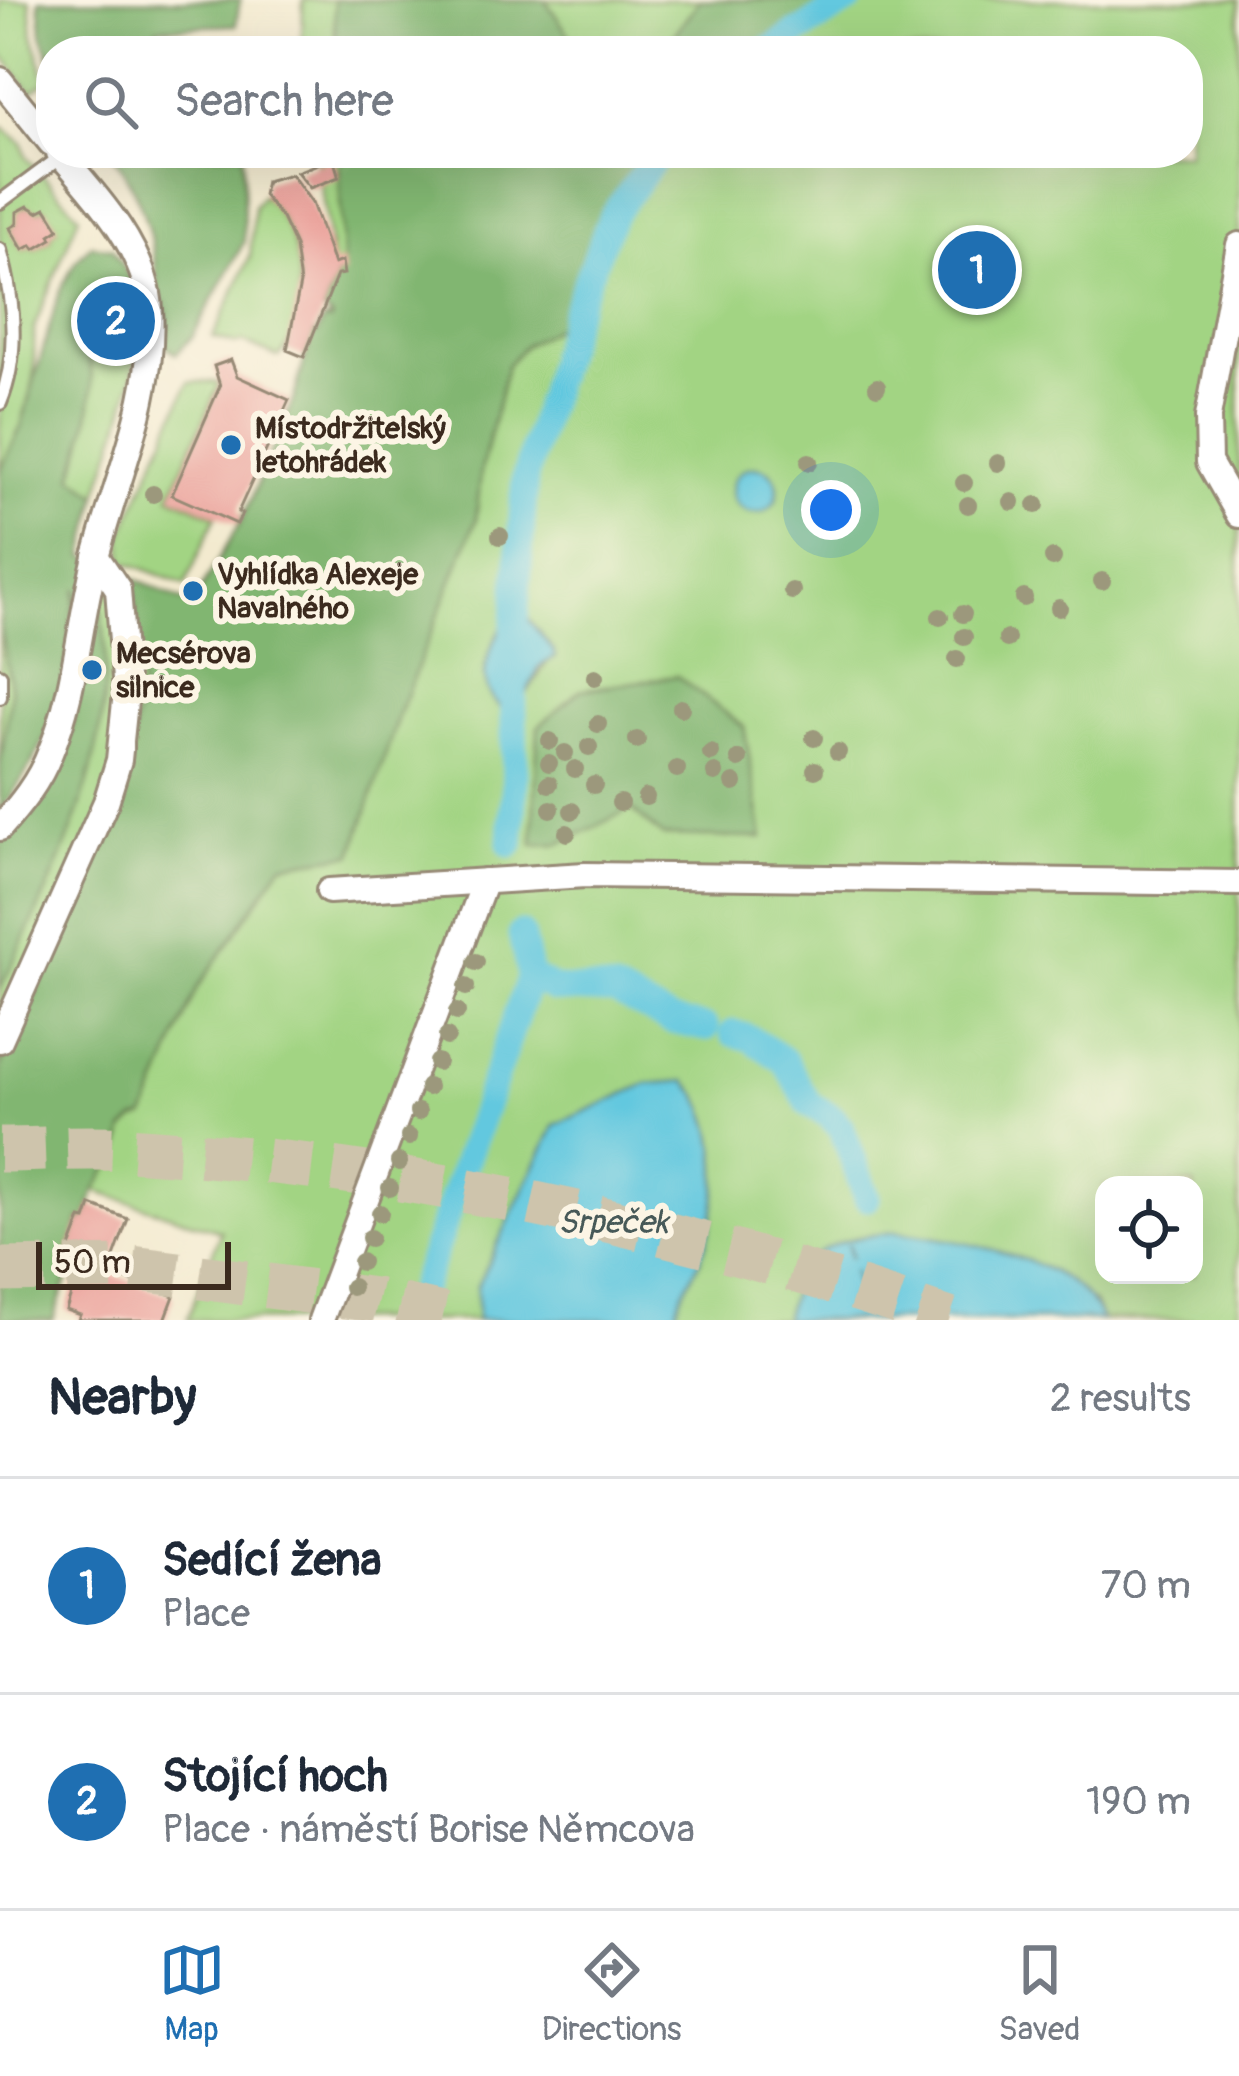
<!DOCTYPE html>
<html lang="en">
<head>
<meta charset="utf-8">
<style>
	:root { --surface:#fff; --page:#f2f2f3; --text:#1f2937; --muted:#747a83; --line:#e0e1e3; --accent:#1f6fb2 }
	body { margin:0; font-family:Pangolin,sans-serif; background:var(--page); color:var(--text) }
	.controls { position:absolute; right:36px; bottom:36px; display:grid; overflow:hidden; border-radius:24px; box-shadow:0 12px 48px #0002 }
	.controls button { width:108px; height:108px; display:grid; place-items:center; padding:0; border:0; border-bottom:3px solid var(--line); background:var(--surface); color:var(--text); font:60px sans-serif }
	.scale { position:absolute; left:36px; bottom:30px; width:195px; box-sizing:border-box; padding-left:12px; border:6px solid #3b2a1e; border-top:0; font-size:33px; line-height:42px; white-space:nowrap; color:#3b2a1e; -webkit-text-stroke:9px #fcf5e5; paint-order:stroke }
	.you { position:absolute; left:831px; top:510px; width:42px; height:42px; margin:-30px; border:9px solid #fff; border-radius:50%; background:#1a73e8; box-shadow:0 0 0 18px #1a73e833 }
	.badge { display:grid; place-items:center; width:78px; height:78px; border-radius:50%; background:var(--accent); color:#fff; font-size:39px; font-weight:700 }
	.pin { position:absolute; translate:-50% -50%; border:6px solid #fff; box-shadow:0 3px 12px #0006 }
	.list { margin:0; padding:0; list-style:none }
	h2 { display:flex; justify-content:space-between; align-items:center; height:156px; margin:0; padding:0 48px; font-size:51px }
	h2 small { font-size:39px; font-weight:400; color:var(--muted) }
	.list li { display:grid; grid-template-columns:78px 1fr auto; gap:36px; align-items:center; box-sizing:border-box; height:216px; padding:0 48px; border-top:3px solid var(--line) }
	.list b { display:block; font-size:45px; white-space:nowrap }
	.list p { margin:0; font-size:39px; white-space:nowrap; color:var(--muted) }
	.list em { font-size:39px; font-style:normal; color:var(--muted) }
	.icon { flex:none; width:66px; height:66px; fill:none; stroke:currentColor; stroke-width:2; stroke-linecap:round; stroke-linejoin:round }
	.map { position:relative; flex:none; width:1239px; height:1320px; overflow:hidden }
	.search { position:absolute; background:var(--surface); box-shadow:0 12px 48px #0002; left:36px; right:36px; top:36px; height:132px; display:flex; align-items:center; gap:30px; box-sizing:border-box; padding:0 42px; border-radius:48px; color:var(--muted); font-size:45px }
	.sheet { height:588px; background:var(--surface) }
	nav { display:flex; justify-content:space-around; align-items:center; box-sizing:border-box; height:168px; border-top:3px solid var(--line); background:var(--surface); font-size:33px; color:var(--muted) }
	nav a { display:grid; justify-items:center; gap:6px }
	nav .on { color:var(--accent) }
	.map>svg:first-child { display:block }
</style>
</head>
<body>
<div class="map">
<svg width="1239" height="1320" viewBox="0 0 1239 1320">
	<rect width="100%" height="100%" fill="#fcf5e5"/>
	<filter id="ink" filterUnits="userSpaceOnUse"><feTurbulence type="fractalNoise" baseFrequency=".00833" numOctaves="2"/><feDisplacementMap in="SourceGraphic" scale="24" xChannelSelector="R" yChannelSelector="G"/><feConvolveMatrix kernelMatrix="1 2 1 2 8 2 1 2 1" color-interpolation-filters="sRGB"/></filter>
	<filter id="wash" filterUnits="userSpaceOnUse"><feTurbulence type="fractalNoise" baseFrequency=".004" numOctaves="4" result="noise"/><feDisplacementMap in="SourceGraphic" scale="48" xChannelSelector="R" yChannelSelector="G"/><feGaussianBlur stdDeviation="2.7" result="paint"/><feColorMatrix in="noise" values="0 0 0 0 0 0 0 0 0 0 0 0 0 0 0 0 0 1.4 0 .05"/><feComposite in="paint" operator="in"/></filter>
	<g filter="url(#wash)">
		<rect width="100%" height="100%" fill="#f3eacf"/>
		<g fill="#a2d483" stroke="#6e7f50" stroke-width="3" fill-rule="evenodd">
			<polygon points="0,0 30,0 33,35 46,81 31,92 0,52"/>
			<path d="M303,0H1239V1320H1102L1094,1302L868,1236C815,1241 797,1272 784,1320H675L677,1301L701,1259L647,1084L555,1125L477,1320H187L221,1231L95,1191L66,1260L53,1320H0V845L48,785L77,698L97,562L192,605L273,483L337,294L316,153H1188V51H302ZM516,604L553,650C547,667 528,686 518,709L484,671ZM1104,1185H1194V1275H1104Z"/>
			<path d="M0,125L22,143L27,158L79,215L34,328V379L21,427L0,470ZM27,206L38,212L45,208L58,229L50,235L52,239L35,249L32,245L23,250L10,229L17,224L18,212Z"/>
			<path d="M263,195C297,230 306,275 294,322C291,336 290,348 278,357L243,342L236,344L213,337L250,257L254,206Z"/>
			<path d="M134,284C149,357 119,426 98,495L73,477L84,439L86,333L97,306L126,293Z"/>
			<polygon points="189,382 217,382 219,385 170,496 216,516 185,585 124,561 122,535"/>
			<polygon points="0,623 11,692 0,766"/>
		</g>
		<g fill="#81b671" stroke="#5e7048" stroke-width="3">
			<polygon points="39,0 240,0 236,25 157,28 158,44 220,39 239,51 51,51 51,64 42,34"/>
			<polygon points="334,0 545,0 580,51 336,51"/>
			<polygon points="700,0 837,0 754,51 662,51"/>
			<path d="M111,153H243L244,242L193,336L176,354L159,340C160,270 153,208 111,153Z"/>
			<path d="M339,153H651L606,216L566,322L525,345L507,365L481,471L476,520L399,713L353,854L283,864L197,989L145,1117L135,1120L124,1131L122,1146L95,1191L86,1220L80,1219L66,1260L73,1263L53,1320H0V1067L95,866L124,786L141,688L134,584L97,590C131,731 59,866 0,990V842L48,785L71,731L80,683L77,588C71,619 70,652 63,683C53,732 30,771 0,811V766L11,692L0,623V471L21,427L60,290L77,260L91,245L112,248L134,284L126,293L97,306C80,332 91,353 92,381C93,413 82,447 73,477L98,495L85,556L192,605L243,518L294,398L312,333L317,334L324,319L330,321L332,317L323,311L342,261Z"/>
			<polygon points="677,676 744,727 763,838 663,836 631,809 559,844 533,845 538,727 580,690"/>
		</g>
		<g fill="#62c8df" stroke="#4e797e" stroke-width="3">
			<circle cx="755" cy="490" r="23"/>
			<path d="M515,603L553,650L555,657L540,666L518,709L505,712C464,677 496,642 515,603Z"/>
			<path d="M686,1081C728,1123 722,1208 700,1260C690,1282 677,1295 675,1320H477V1286L555,1125L647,1084Z"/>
			<path d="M894,1232C956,1240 1075,1256 1102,1320H784C804,1244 823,1243 894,1232Z"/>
		</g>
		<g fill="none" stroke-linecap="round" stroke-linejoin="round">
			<g stroke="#62c8df" stroke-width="27">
				<polyline points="768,51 851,0"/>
				<polyline points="514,636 525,477 573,315 612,216 659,153"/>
				<polyline points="511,844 515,776 513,675"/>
				<polyline points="530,976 553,989 614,992 672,1021 706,1028"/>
				<polyline points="733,1033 750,1038 785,1061 809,1104 829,1115 842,1129 867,1198"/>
				<polyline points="414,1309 530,976 521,934"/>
			</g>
			<polyline stroke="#475958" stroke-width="3" stroke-dasharray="15 12" stroke-linecap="butt" points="848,1244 863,1320"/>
		</g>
		<g id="blocks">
			<g fill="#eba39c">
				<polygon points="333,158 339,177 310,188 297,172"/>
				<polygon points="291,174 312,203 334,264 342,261 344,274 337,275 304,357 287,350 300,284 295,246 282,218 263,195 266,181"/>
				<polygon points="28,206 38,212 46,208 59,229 50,235 52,239 35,249 32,245 23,250 10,228 17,224 17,212"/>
				<polygon points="231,360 237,376 289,400 238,512 242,514 237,524 172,495 220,386 214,366"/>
				<polygon points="91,1205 128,1219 108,1273 174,1296 165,1320 78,1320 80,1315 66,1310 80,1266 65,1261 81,1219 86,1220"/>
			</g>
		</g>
	</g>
	<g filter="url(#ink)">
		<use href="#blocks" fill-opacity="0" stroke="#978a76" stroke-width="3"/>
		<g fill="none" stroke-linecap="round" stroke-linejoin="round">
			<g stroke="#cec4ac" stroke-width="45" stroke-dasharray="45 22" stroke-linecap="butt">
				<path d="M0,1150C42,1150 86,1146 128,1149C408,1166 685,1227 949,1320"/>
				<polyline points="0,1270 132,1268 375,1300 464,1320"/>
			</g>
			<g stroke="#978a76" stroke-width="18">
				<g id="lane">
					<polyline points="0,202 62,156"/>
					<path d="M0,250C14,300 20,354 0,403"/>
					<polyline points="0,675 0,697"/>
				</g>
			</g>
			<g stroke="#978a76" stroke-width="30">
				<g id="street">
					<polyline points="0,80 51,143"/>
					<polyline points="1239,245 1208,417 1209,462 1239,515"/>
					<path d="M0,828C20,805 39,782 50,753C76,691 79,622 96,557C117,476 156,394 150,309C146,249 97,196 59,153"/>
					<polyline points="329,891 585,875 1239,883"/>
					<polyline points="0,1040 106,802 119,760 126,692 118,589 96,556"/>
					<polyline points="321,1320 485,881"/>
				</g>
			</g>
			<use href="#lane" stroke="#fff" stroke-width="12"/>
			<use href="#street" stroke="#fff" stroke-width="24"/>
		</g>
		<g fill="#9c987b">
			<circle cx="877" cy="387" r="9"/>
			<circle cx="809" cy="462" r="9"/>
			<circle cx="998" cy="463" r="9"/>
			<circle cx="964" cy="483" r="9"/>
			<circle cx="153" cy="494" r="9"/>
			<circle cx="1012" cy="502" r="9"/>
			<circle cx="968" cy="505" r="9"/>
			<circle cx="1036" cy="505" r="9"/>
			<circle cx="500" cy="536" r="9"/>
			<circle cx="1053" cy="558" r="9"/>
			<circle cx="1102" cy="581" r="9"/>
			<circle cx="792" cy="591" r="9"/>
			<circle cx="1024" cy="598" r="9"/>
			<circle cx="1059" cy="608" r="9"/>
			<circle cx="963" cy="614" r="9"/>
			<circle cx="940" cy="617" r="9"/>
			<circle cx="964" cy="637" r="9"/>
			<circle cx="1007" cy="639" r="9"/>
			<circle cx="957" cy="659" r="9"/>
			<circle cx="595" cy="677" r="9"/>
			<circle cx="681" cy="708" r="9"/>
			<circle cx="598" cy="724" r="9"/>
			<circle cx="814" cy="738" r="9"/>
			<circle cx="637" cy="740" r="9"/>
			<circle cx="550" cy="741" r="9"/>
			<circle cx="589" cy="747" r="9"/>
			<circle cx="838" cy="752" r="9"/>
			<circle cx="565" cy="753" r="9"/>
			<circle cx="711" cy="753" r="9"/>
			<circle cx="739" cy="759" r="9"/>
			<circle cx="549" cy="763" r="9"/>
			<circle cx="575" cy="769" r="9"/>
			<circle cx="677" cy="769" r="9"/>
			<circle cx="815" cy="770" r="9"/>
			<circle cx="715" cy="773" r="9"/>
			<circle cx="734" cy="783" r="9"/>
			<circle cx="549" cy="784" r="9"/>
			<circle cx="594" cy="785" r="9"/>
			<circle cx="646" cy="797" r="9"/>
			<circle cx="620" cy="803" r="9"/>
			<circle cx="551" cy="809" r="9"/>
			<circle cx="572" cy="811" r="9"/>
			<circle cx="567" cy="833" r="9"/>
			<circle cx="476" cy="962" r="9"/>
			<circle cx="466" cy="987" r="9"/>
			<circle cx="457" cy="1012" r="9"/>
			<circle cx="447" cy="1037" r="9"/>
			<circle cx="437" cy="1062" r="9"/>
			<circle cx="428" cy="1087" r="9"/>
			<circle cx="418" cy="1112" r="9"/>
			<circle cx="409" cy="1137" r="9"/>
			<circle cx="399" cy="1162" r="9"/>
			<circle cx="390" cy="1188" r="9"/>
			<circle cx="380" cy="1213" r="9"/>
			<circle cx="370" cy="1238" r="9"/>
			<circle cx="361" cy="1262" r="9"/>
			<circle cx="352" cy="1287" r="9"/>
		</g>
	</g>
	<g fill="#1f6fb2" stroke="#fcf5e5" stroke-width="4.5">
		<circle cx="231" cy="445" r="12"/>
		<circle cx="193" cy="591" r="12"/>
		<circle cx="92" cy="670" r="12"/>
	</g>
	<g text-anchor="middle" stroke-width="12" stroke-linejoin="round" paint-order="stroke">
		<g font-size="30" font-weight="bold" fill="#3b2a1e" stroke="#fcf5e5" text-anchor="start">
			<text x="255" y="438">Místodržitelský<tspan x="255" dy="34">letohrádek</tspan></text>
			<text x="217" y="584">Vyhlídka Alexeje<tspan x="217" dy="34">Navalného</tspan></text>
			<text x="116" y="663">Mecsérova<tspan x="116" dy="34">silnice</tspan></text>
		</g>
		<g font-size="33" font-style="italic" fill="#475958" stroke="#fcf5e5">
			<text x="613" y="1233">Srpeček</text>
		</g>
	</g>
</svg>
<div class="controls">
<button><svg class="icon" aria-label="locate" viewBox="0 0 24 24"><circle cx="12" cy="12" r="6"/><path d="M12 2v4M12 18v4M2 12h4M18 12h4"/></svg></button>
</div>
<div class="scale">50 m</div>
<div class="you"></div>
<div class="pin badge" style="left:977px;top:270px">1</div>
<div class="pin badge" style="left:116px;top:321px">2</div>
<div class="search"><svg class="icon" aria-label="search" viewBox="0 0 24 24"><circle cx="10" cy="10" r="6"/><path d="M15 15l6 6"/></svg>Search here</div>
</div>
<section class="sheet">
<h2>Nearby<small>2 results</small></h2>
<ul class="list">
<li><span class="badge">1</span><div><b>Sedící žena</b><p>Place</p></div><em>70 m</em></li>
<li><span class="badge">2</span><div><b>Stojící hoch</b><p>Place · náměstí Borise Němcova</p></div><em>190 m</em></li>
</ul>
</section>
<nav>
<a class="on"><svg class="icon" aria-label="map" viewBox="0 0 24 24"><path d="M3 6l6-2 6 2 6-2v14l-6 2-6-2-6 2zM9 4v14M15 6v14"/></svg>Map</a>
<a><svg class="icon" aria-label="directions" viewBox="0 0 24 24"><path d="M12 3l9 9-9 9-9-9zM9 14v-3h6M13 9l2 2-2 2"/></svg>Directions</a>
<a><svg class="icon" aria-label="saved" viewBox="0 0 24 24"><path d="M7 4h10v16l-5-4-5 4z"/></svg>Saved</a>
</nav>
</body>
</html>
